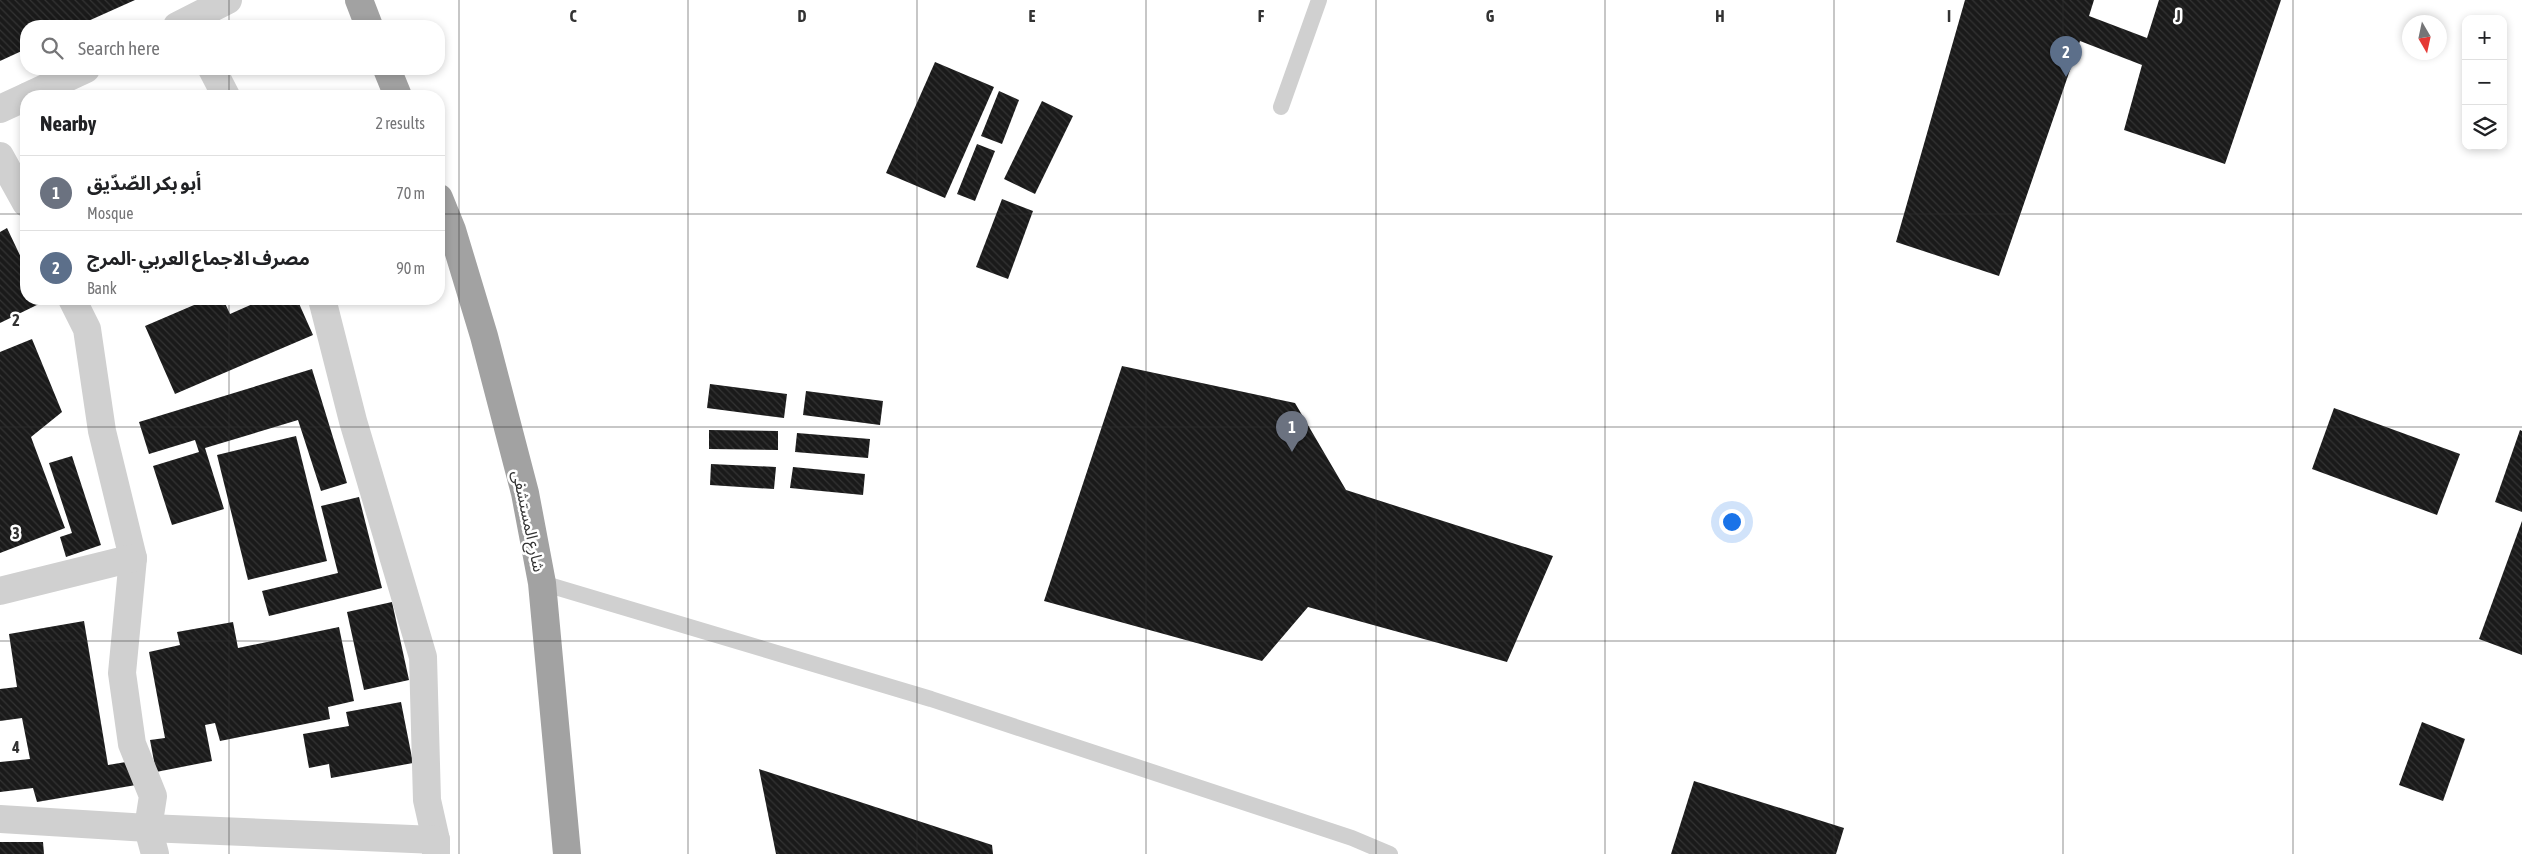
<!DOCTYPE html>
<html lang="en">
<head>
<meta charset="utf-8">
<style>
	:root { --surface:#fff; --page:#f6f6f6; --text:#202124; --muted:#757577; --line:#e0e0e0; --accent:#e63946 }
	body { margin:0; font-family:"Asap Condensed","Noto Sans Arabic",sans-serif; background:var(--page); color:var(--text) }
	.controls { position:absolute; right:15px; top:15px; display:grid; overflow:hidden; border-radius:10px; box-shadow:0 2px 8px #0003 }
	.controls button { width:45px; height:45px; display:grid; place-items:center; padding:0; border:0; border-bottom:1px solid var(--line); background:var(--surface); color:var(--text); font:25px sans-serif }
	.compass { position:absolute; left:2402px; top:15px; width:45px; height:45px; border-radius:50%; background:var(--surface); box-shadow:0 2px 8px #0003; rotate:171deg }
	.you { position:absolute; left:1731px; top:521px; width:18px; height:18px; margin:-12px; border:4px solid #fff; border-radius:50%; background:#1a73e8; box-shadow:0 0 0 8px #1a73e833 }
	.badge { display:grid; place-items:center; width:32px; height:32px; border-radius:50%; background:var(--accent); color:#fff; font-size:16px; font-weight:700 }
	.pin { position:absolute; translate:-50% -41px; filter:drop-shadow(0 1px 2px #0008) }
	.pin::after { content:''; position:absolute; top:26px; width:18px; height:15px; background:inherit; clip-path:polygon(0 0,100% 0,50% 100%) }
	.list { margin:0; padding:0; list-style:none }
	h2 { display:flex; justify-content:space-between; align-items:center; height:65px; margin:0; padding:0 20px; font-size:21px }
	h2 small { font-size:16px; font-weight:400; color:var(--muted) }
	.list li { display:grid; grid-template-columns:32px 1fr auto; gap:15px; align-items:center; box-sizing:border-box; height:75px; padding:0 20px; border-top:1px solid var(--line) }
	.list b { display:block; font-size:19px; white-space:nowrap }
	.list p { margin:0; font-size:16px; white-space:nowrap; color:var(--muted) }
	.list em { font-size:16px; font-style:normal; color:var(--muted) }
	.icon { flex:none; width:28px; height:28px; fill:none; stroke:currentColor; stroke-width:2; stroke-linecap:round; stroke-linejoin:round }
	.map { position:relative; flex:none; width:2522px; height:854px; overflow:hidden }
	.search { position:absolute; background:var(--surface); box-shadow:0 2px 8px #0003; left:20px; top:20px; width:425px; height:55px; display:flex; align-items:center; gap:12px; box-sizing:border-box; padding:0 18px; border-radius:20px; color:var(--muted); font-size:19px }
	.panel { position:absolute; background:var(--surface); box-shadow:0 2px 8px #0003; left:20px; top:90px; width:425px; height:215px; border-radius:20px }
	.map>svg:first-child { display:block }
</style>
</head>
<body>
<div class="map">
<svg width="2522" height="854" viewBox="0 0 2522 854">
	<defs>
		<pattern id="building-back-hatch" width="6" height="6" patternUnits="userSpaceOnUse" patternTransform="scale(1.25)"><rect width="6" height="6" fill="#1a1a1a"/><path d="M-1 5l2 2M0 0l6 6M5-1l2 2" fill="none" stroke="#333"/></pattern>
	</defs>
	<rect width="100%" height="100%" fill="#fff"/>
	<g fill="url(#building-back-hatch)">
		<polygon points="0,0 135,0 77,26 26,26 26,49 0,61"/>
		<polygon points="1965,0 2094,0 2089,16 2147,38 2159,0 2281,0 2225,164 2124,130 2142,65 2080,41 1999,276 1896,242"/>
		<polygon points="935,62 994,87 945,198 886,173"/>
		<polygon points="999,91 1019,100 1002,144 981,136"/>
		<polygon points="1042,101 1073,116 1035,194 1004,179"/>
		<polygon points="977,144 995,151 975,201 957,194"/>
		<polygon points="1002,199 1033,211 1008,279 976,267"/>
		<polygon points="7,228 26,268 26,299 41,299 43,302 0,323 0,232"/>
		<polygon points="208,299 223,299 230,314 264,299 297,299 313,335 175,394 145,326"/>
		<polygon points="32,339 62,412 31,437 65,528 0,553 0,352"/>
		<polygon points="1122,366 1295,403 1346,490 1553,556 1507,662 1308,607 1262,661 1044,601"/>
		<polygon points="312,369 347,483 321,491 298,420 205,448 224,509 172,525 153,466 199,452 195,440 149,454 139,422"/>
		<polygon points="710,384 787,394 784,418 707,408"/>
		<polygon points="806,391 883,401 880,425 803,415"/>
		<polygon points="2334,408 2460,454 2437,515 2312,469"/>
		<polygon points="709,430 778,431 778,450 709,449"/>
		<polygon points="2520,430 2522,431 2522,512 2495,502"/>
		<polygon points="797,433 870,439 868,458 795,452"/>
		<polygon points="296,436 327,561 248,580 217,455"/>
		<polygon points="72,456 101,545 66,557 60,537 72,533 49,463"/>
		<polygon points="711,464 776,467 774,489 710,485"/>
		<polygon points="793,467 865,474 863,495 790,488"/>
		<polygon points="359,497 382,588 269,616 262,591 338,573 321,506"/>
		<polygon points="2522,521 2522,655 2479,639"/>
		<polygon points="392,602 409,680 364,690 347,612"/>
		<polygon points="84,621 108,765 132,761 136,785 37,802 33,788 0,792 0,762 30,759 22,718 0,721 0,689 17,687 9,634"/>
		<polygon points="233,622 238,648 339,627 354,701 328,707 330,719 220,741 215,723 205,725 212,761 156,772 150,740 165,738 149,652 180,645 177,632"/>
		<polygon points="401,702 413,763 331,778 329,764 309,768 303,734 349,726 346,712"/>
		<polygon points="2422,722 2465,739 2443,801 2399,785"/>
		<polygon points="759,769 992,845 993,854 776,854"/>
		<polygon points="1694,781 1844,828 1836,854 1671,854"/>
		<polygon points="0,842 43,842 44,854 0,854"/>
	</g>
	<g fill="none" stroke-linecap="round" stroke-linejoin="round">
		<g stroke="#d0d0d0" stroke-width="16">
			<polyline points="1281,107 1319,0"/>
			<polyline points="542,583 931,699 1352,838 1390,854"/>
		</g>
		<g stroke="#d0d0d0" stroke-width="28">
			<polyline points="177,26 228,0"/>
			<polyline points="212,69 226,96"/>
			<polyline points="28,96 86,69"/>
			<polyline points="0,109 26,97"/>
			<polyline points="0,156 26,203"/>
			<polyline points="72,299 87,329 102,431 133,558 122,673 132,744 153,796 148,828 155,854"/>
			<polyline points="322,299 353,421 423,657 427,800 436,840 436,854"/>
			<polyline points="0,591 133,558"/>
			<polyline points="0,819 148,828 436,840"/>
		</g>
		<g stroke="#a2a2a2" stroke-width="28">
			<polyline points="359,0 369,26"/>
			<polyline points="387,69 398,96"/>
			<polyline points="439,198 452,230 484,336 525,493 542,583 567,854"/>
		</g>
	</g>
	<path fill="none" stroke="#333" stroke-width="1" stroke-opacity="0.55" d="M229,0V26M459,0V854M688,0V854M917,0V854M1146,0V854M1376,0V854M1605,0V854M1834,0V854M2063,0V854M2293,0V854M229,69V96M0,214H26M439,214H2522M229,299V854M0,427H2522M0,641H2522"/>
	<g text-anchor="middle" stroke-width="5" stroke-linejoin="round" paint-order="stroke">
		<g font-size="16" fill="#333" stroke="#fff">
			<text transform="translate(529 521) rotate(78)" y="6">شارع المستشفى</text>
		</g>
	</g>
	<g font-size="16" text-anchor="middle" font-weight="bold" fill="#333" stroke="#fff" stroke-width="5" stroke-linejoin="round" paint-order="stroke">
		<text x="573" y="22">C</text>
		<text x="802" y="22">D</text>
		<text x="1032" y="22">E</text>
		<text x="1261" y="22">F</text>
		<text x="1490" y="22">G</text>
		<text x="1720" y="22">H</text>
		<text x="1949" y="22">I</text>
		<text x="2178" y="22">J</text>
		<text x="16" y="326">2</text>
		<text x="16" y="539">3</text>
		<text x="16" y="753">4</text>
	</g>
</svg>
<div class="controls">
<button>+</button>
<button>−</button>
<button><svg class="icon" aria-label="layers" viewBox="0 0 24 24"><path d="M12 4l9 5-9 5-9-5zM3 14l9 5 9-5"/></svg></button>
</div>
<svg class="compass" viewBox="-18 -18 36 36"><path d="M0-13l5 13h-10z" fill="#e53935"/><path d="M0 13l5-13h-10z" fill="#757577"/></svg>
<div class="you"></div>
<div class="pin badge" style="left:1292px;top:452px;background:#6b7280">1</div>
<div class="pin badge" style="left:2066px;top:77px;background:#5c6f8a">2</div>
<div class="search"><svg class="icon" aria-label="search" viewBox="0 0 24 24"><circle cx="10" cy="10" r="6"/><path d="M15 15l6 6"/></svg>Search here</div>
<section class="panel">
<h2>Nearby<small>2 results</small></h2>
<ul class="list">
<li><span class="badge" style="background:#6b7280">1</span><div><b>أبو بكر الصّدّيق</b><p>Mosque</p></div><em>70 m</em></li>
<li><span class="badge" style="background:#5c6f8a">2</span><div><b>مصرف الاجماع العربي -المرج</b><p>Bank</p></div><em>90 m</em></li>
</ul>
</section>
</div>
</body>
</html>
